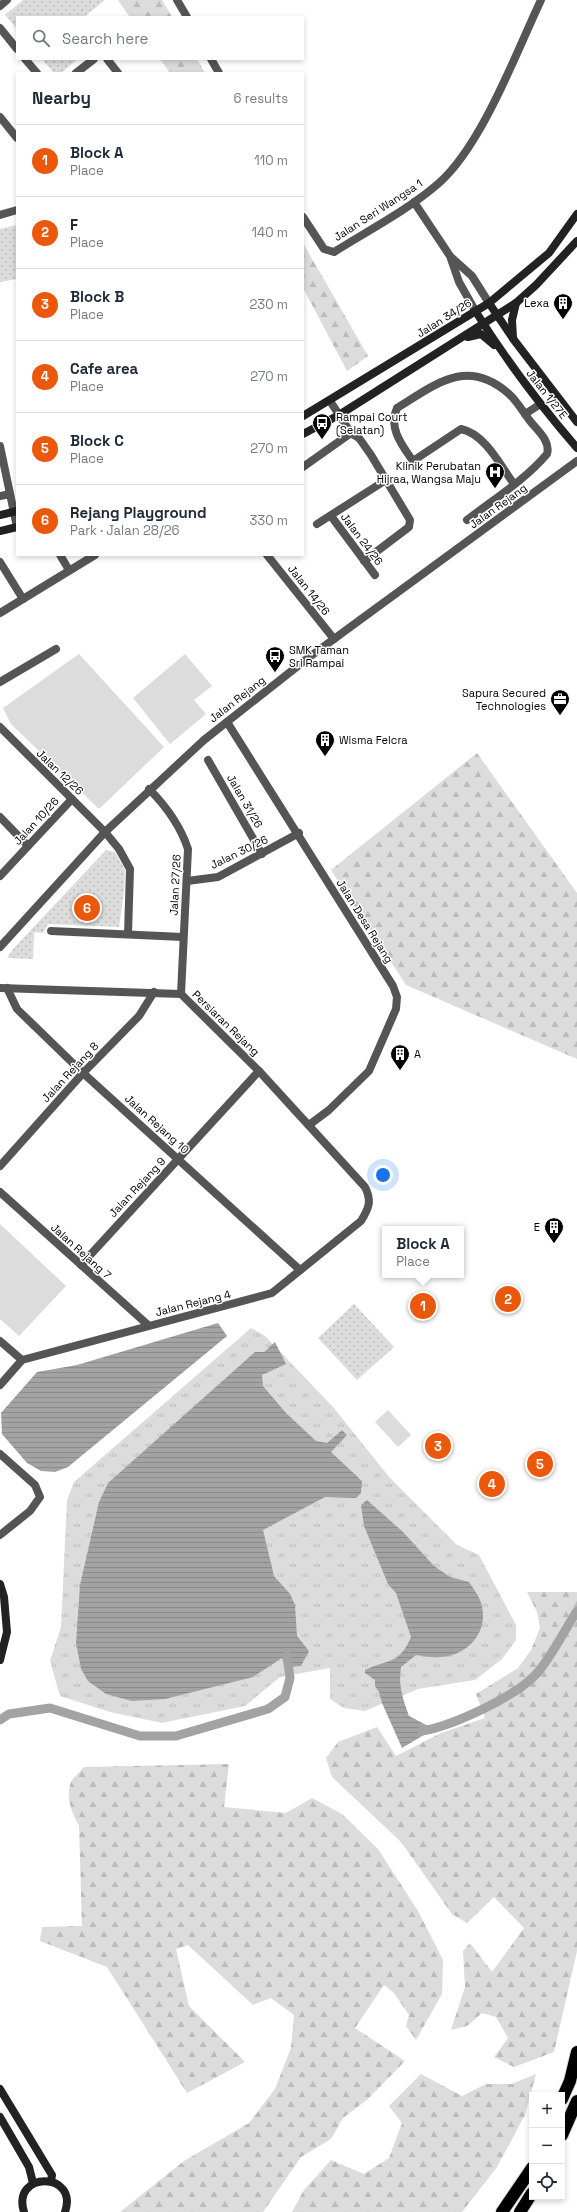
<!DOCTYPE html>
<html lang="en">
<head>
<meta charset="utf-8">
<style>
	:root { --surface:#fff; --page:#f2f2f3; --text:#1f2937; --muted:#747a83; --line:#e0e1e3; --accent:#ea580c }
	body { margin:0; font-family:"Space Grotesk",sans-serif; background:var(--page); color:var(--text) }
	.controls { position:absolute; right:12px; bottom:12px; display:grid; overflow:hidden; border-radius:0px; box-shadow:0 2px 6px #0003 }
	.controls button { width:36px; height:36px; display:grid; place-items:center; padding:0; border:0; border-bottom:1px solid var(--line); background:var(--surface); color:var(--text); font:20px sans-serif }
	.you { position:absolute; left:383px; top:1175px; width:14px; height:14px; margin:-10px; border:3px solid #fff; border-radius:50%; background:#1a73e8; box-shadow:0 0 0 6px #1a73e833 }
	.badge { display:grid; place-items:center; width:26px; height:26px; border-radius:50%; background:var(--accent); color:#fff; font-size:13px; font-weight:700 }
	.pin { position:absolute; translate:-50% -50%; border:2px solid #fff; box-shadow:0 1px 4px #0006 }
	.popup { position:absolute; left:382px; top:1226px; width:82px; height:52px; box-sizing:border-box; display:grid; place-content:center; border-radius:0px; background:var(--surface); filter:drop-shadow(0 1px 3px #0005); font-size:13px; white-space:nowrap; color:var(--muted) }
	.popup b { font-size:15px; color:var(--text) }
	.popup::after { content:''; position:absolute; left:50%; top:100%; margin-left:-8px; border:8px solid transparent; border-top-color:var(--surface) }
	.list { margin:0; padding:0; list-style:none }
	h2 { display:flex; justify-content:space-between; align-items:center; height:52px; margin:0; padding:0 16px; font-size:17px }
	h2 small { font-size:13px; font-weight:400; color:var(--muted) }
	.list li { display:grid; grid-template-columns:26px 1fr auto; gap:12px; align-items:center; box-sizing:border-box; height:72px; padding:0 16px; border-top:1px solid var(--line) }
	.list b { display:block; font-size:15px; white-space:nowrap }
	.list p { margin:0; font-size:13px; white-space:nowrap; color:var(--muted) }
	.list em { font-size:13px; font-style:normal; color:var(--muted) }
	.icon { flex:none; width:22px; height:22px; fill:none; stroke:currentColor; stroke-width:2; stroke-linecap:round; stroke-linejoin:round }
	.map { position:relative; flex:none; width:577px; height:2212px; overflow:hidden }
	.search { position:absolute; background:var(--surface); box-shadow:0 2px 6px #0003; left:16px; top:16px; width:288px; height:44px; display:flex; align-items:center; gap:10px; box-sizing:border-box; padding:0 14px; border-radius:0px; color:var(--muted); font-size:15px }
	.panel { position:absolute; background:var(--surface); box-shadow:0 2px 6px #0003; left:16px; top:72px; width:288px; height:484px; border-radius:0px }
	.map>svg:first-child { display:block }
</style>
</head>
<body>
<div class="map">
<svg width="577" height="2212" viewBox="0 0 577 2212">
	<defs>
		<pattern id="grass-tufts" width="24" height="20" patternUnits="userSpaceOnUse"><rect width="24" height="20" fill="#dcdcdc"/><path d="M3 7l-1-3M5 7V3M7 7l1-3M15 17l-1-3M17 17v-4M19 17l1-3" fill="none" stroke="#bbb"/></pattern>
		<pattern id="forest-firs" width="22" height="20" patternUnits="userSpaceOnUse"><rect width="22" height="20" fill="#dcdcdc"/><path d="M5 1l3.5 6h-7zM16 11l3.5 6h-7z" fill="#bbb"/></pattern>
		<pattern id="park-dots" width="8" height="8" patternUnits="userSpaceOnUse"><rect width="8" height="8" fill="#dcdcdc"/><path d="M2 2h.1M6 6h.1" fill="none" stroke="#bbb" stroke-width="1.8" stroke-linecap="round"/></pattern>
		<pattern id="water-rules" width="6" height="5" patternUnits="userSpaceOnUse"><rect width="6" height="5" fill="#a3a3a3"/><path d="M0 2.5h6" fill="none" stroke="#8b8b8b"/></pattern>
	</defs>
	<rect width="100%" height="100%" fill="#fff"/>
	<polygon fill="url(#grass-tufts)" points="251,1328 265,1336 333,1407 390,1478 457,1545 479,1555 516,1625 516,1640 502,1659 475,1680 418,1689 365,1711 344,1708 330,1699 330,1668 280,1677 245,1706 162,1723 110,1712 60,1696 50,1661 61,1627 67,1500 74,1482"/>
	<g fill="url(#forest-firs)">
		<polygon points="118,0 162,0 172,17 130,17"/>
		<polygon points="160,59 197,59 205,73 170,73"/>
		<polygon points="303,243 368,356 347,371 303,288"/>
		<polygon points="477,753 577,893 577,1059 406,985 331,870"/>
		<polygon points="527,1592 577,1592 577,1951 554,2052 514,2067 494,2057 508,2038 496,2017 482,2013 467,2026 451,2030 465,1987 463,1951 470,1943 492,1972 524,1928 494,1897 467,1923 452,1914 401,1842 332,1777 326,1758 338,1742 377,1727 396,1756 441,1733 485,1718 476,1694 518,1668 531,1650 540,1628 537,1612"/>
		<path d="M229,1764L224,1807L286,1813L312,1798L342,1814L378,1849L418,1911L443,1960L442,1994L416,2040L406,2026L409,2015L394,1993L384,1985L355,2028L405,2061L368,2099L343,2118L331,2139L301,2157L263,2212H120L184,2161L249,2123L275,2089L291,2048L294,2015L271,1998L253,2005L188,1945L176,1949L189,2006L245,2062L187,2093L107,1967L40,1941L42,1927L82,1926L79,1826C72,1813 66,1799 70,1785C71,1779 80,1772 84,1767Z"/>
		<polygon points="421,2074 462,2096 486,2084 512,2084 536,2074 525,2115 497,2167 462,2212 292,2212 304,2190 331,2160 364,2174 389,2158 402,2123 389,2106"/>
	</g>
	<g fill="url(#park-dots)">
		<polygon points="23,0 105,0 84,17 17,17 17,29 5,15"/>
		<polygon points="42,59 78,59 61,73 54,73"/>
		<polygon points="17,225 17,279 0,282 0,229"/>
		<polygon points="106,850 115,852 125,870 124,892 119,927 48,924 43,933 34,932 33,959 7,958 14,948"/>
		<polygon points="354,1304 394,1347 357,1380 318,1338"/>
	</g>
	<g fill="#dcdcdc">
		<polygon points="79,654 164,747 99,809 11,724 3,708"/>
		<polygon points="185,654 212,686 194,700 206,714 170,744 133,698"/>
		<polygon points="0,1224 66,1286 19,1336 0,1319"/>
		<polygon points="388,1410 411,1435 398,1447 375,1422"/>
	</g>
	<g fill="url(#water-rules)">
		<polygon points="218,1323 227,1336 68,1467 55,1472 41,1471 27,1463 2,1434 1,1413 37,1372 77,1365"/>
		<polygon points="275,1342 286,1364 262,1375 263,1386 286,1413 316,1441 327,1443 342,1430 347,1435 331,1452 362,1481 361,1493 356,1498 325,1497 263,1530 274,1576 290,1594 295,1605 297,1636 309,1651 301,1666 285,1667 282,1658 253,1677 165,1699 132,1701 106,1694 88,1681 81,1669 76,1643 80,1585 99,1502 108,1483 255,1352 264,1352"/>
		<path d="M367,1500L403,1532L434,1566L450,1577L469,1582C473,1588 479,1596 481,1603C490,1631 468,1656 440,1657C432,1658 424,1656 416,1655L401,1667C398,1685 403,1699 409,1716L434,1729L402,1748L382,1703L379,1692L375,1686V1680L365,1673V1670C390,1658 399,1665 411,1637L396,1593L388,1584L364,1526L361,1505Z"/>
	</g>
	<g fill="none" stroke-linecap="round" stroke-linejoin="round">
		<g stroke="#a3a3a3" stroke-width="9">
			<polyline points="0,1720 9,1714 50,1708 140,1736 176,1736 268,1709 285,1697 290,1678 287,1655"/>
			<path d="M422,1731C452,1726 518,1696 538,1672C553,1654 564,1631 577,1611"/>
		</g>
		<g stroke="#dbdbdb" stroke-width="14">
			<g id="highway">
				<polyline points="562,2099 570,2081 577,2052"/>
				<polyline points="562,2135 577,2101"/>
				<polyline points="502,2212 532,2168"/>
				<polyline points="520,2212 532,2193"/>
			</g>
		</g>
		<g stroke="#555" stroke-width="8">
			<polyline points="177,0 187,17"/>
			<polyline points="0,6 7,0"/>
			<polyline points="0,28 17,49"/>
			<polyline points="25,59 37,73"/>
			<polyline points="107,59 118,73"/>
			<polyline points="211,59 219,73"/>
			<polyline points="76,73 94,59"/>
			<polyline points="0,117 17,138"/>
			<polyline points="414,202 450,256 459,282 476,312"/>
			<polyline points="0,215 17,210"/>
			<path d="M303,217L324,249L334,252C369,230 408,210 439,183C482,145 516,53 541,0"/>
			<polyline points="452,258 472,276 489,303"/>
			<polyline points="330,401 351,433 359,438 371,455 410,520 409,527 364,561"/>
			<polyline points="525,414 539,405"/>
			<polyline points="0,446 17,527"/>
			<polyline points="303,467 351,433"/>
			<polyline points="0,496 10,494"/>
			<polyline points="331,516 375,575"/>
			<path d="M467,520C494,499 525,480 547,454C551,441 537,430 530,421C523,412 517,401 509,394C467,357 436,384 397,408C388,428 402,445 413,461L461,429C485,434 500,465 514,484"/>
			<polyline points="317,524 386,480"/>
			<polyline points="60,555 69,570"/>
			<polyline points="267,555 334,639"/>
			<polyline points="0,562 23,599"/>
			<polyline points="0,613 95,555"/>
			<polyline points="0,682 56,649"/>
			<polyline points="227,722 393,986 397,997 396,1009 369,1071 329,1110 309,1125"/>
			<polyline points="0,727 105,832 119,849 130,869 128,934"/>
			<polyline points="208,760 262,854"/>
			<path d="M149,789C167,807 180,825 188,849L181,994"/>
			<polyline points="0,817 28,846"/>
			<polyline points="0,876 72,799"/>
			<polyline points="187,881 218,877 299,833"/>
			<polyline points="51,931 183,937"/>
			<polyline points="0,947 105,832 204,740 308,658 577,461"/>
			<path d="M0,988L181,994L259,1071L365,1187C372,1201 369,1208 361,1221L272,1293L22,1360L0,1385"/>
			<polyline points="7,988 17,1009 83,1073 300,1270"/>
			<polyline points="0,1166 83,1073 139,1016 154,992"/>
			<polyline points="0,1192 148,1325"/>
			<polyline points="81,1265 259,1071"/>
			<polyline points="0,1341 22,1360"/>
			<polyline points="0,1454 35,1485 40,1497 30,1511 0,1535"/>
		</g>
		<g stroke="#222" stroke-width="8">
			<polyline points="489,303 514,340 577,422"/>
			<path d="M476,312C506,360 540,405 577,448"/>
			<polyline points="468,337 481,334 494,345"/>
			<polyline points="513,338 512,320 516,303"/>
			<polyline points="303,416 489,303 549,253 577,214"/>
			<polyline points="303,434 339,415 516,303 536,285 577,241"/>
			<polyline points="0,515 17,511"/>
			<polyline points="0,531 17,527"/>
			<polyline points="0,1584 4,1597 7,1632 0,1660"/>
			<polyline points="0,2089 52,2175 51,2181"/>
			<polyline points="0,2117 29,2167 33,2183"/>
			<path d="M24,2212C11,2171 79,2171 65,2212"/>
		</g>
		<use href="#highway" stroke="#000" stroke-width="12"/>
	</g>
	<defs>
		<g id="building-pin" transform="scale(1)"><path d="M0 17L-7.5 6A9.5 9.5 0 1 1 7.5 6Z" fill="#000" stroke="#fff"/><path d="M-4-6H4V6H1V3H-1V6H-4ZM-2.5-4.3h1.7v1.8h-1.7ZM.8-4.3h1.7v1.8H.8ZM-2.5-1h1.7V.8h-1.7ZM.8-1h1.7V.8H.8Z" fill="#fff"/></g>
		<g id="bus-pin" transform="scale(1)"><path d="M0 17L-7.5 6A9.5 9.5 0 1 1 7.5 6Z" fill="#000" stroke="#fff"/><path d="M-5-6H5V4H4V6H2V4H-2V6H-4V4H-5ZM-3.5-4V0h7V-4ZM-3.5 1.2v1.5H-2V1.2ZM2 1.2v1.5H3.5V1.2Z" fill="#fff"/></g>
		<g id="hospital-pin" transform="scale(1)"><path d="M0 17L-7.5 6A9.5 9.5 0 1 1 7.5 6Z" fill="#000" stroke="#fff"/><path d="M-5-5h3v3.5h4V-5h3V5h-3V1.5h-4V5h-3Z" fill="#fff"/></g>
		<g id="office-pin" transform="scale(1)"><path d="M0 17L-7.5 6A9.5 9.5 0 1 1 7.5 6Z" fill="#000" stroke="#fff"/><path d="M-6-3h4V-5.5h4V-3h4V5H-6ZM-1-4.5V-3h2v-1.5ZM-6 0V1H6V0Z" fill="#fff"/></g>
	</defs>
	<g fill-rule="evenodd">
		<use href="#building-pin" x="563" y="303"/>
		<use href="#bus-pin" x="322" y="423"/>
		<use href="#hospital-pin" x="495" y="472"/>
		<use href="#bus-pin" x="275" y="656"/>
		<use href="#office-pin" x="560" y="699"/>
		<use href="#building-pin" x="325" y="740"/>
		<use href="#building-pin" x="400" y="1054"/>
		<use href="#building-pin" x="554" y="1227"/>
	</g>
	<g text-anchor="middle" stroke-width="3" stroke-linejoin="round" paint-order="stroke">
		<g font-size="11" fill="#000" stroke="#fff">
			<text transform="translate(378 210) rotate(-33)" y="4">Jalan Seri Wangsa 1</text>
			<text transform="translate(444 318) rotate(-32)" y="4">Jalan 34/26</text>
			<text transform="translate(547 394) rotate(52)" y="4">Jalan 1/27E</text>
			<text transform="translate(498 506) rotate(-36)" y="4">Jalan Rejang</text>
			<text transform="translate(362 539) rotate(53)" y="4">Jalan 24/26</text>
			<text transform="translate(309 590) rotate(52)" y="4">Jalan 14/26</text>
			<text transform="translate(237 699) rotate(-38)" y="4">Jalan Rejang</text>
			<text transform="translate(60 772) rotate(44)" y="4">Jalan 12/26</text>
			<text transform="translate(245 801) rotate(60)" y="4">Jalan 31/26</text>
			<text transform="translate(36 821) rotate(-47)" y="4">Jalan 10/26</text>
			<text transform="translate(239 852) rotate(-26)" y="4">Jalan 30/26</text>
			<text transform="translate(175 885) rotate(-87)" y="4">Jalan 27/26</text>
			<text transform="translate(365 921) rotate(58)" y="4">Jalan Desa Rejang</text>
			<text transform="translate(226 1023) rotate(44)" y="4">Persiaran Rejang</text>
			<text transform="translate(70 1072) rotate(-47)" y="4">Jalan Rejang 8</text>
			<text transform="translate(157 1124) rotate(42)" y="4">Jalan Rejang 10</text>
			<text transform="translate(137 1187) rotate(-47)" y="4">Jalan Rejang 9</text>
			<text transform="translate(81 1251) rotate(42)" y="4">Jalan Rejang 7</text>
			<text transform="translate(193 1303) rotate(-14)" y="4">Jalan Rejang 4</text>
		</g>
		<g font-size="11" fill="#000" stroke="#fff" text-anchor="end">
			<text x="549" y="307">Lexa</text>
			<text x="336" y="421" text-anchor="start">Rampai Court<tspan x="336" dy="13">(Selatan)</tspan></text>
			<text x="481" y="470">Klinik Perubatan<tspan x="481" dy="13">Hijraa, Wangsa Maju</tspan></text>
			<text x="289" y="654" text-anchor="start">SMK Taman<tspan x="289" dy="13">Sri Rampai</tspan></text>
			<text x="546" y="697">Sapura Secured<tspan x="546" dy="13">Technologies</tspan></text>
			<text x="339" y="744" text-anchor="start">Wisma Felcra</text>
			<text x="414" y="1058" text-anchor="start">A</text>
			<text x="540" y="1231">E</text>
		</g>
	</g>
</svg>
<div class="controls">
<button>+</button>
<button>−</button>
<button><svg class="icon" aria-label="locate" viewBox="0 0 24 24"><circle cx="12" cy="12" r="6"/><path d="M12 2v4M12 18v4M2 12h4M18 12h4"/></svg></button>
</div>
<div class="you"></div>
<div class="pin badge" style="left:423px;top:1306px">1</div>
<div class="popup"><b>Block A</b>Place</div>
<div class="pin badge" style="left:508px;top:1299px">2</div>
<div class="pin badge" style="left:438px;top:1446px">3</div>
<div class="pin badge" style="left:492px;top:1484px">4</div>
<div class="pin badge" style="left:540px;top:1464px">5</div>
<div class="pin badge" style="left:87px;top:908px">6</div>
<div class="search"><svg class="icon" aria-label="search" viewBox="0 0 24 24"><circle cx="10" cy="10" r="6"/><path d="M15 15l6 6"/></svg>Search here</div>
<section class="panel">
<h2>Nearby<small>6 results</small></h2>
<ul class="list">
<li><span class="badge">1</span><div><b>Block A</b><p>Place</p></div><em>110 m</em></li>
<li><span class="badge">2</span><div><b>F</b><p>Place</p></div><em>140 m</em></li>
<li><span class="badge">3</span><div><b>Block B</b><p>Place</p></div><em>230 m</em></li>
<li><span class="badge">4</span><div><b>Cafe area</b><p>Place</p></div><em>270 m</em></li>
<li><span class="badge">5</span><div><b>Block C</b><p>Place</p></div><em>270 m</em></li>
<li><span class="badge">6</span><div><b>Rejang Playground</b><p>Park · Jalan 28/26</p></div><em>330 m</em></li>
</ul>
</section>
</div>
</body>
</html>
